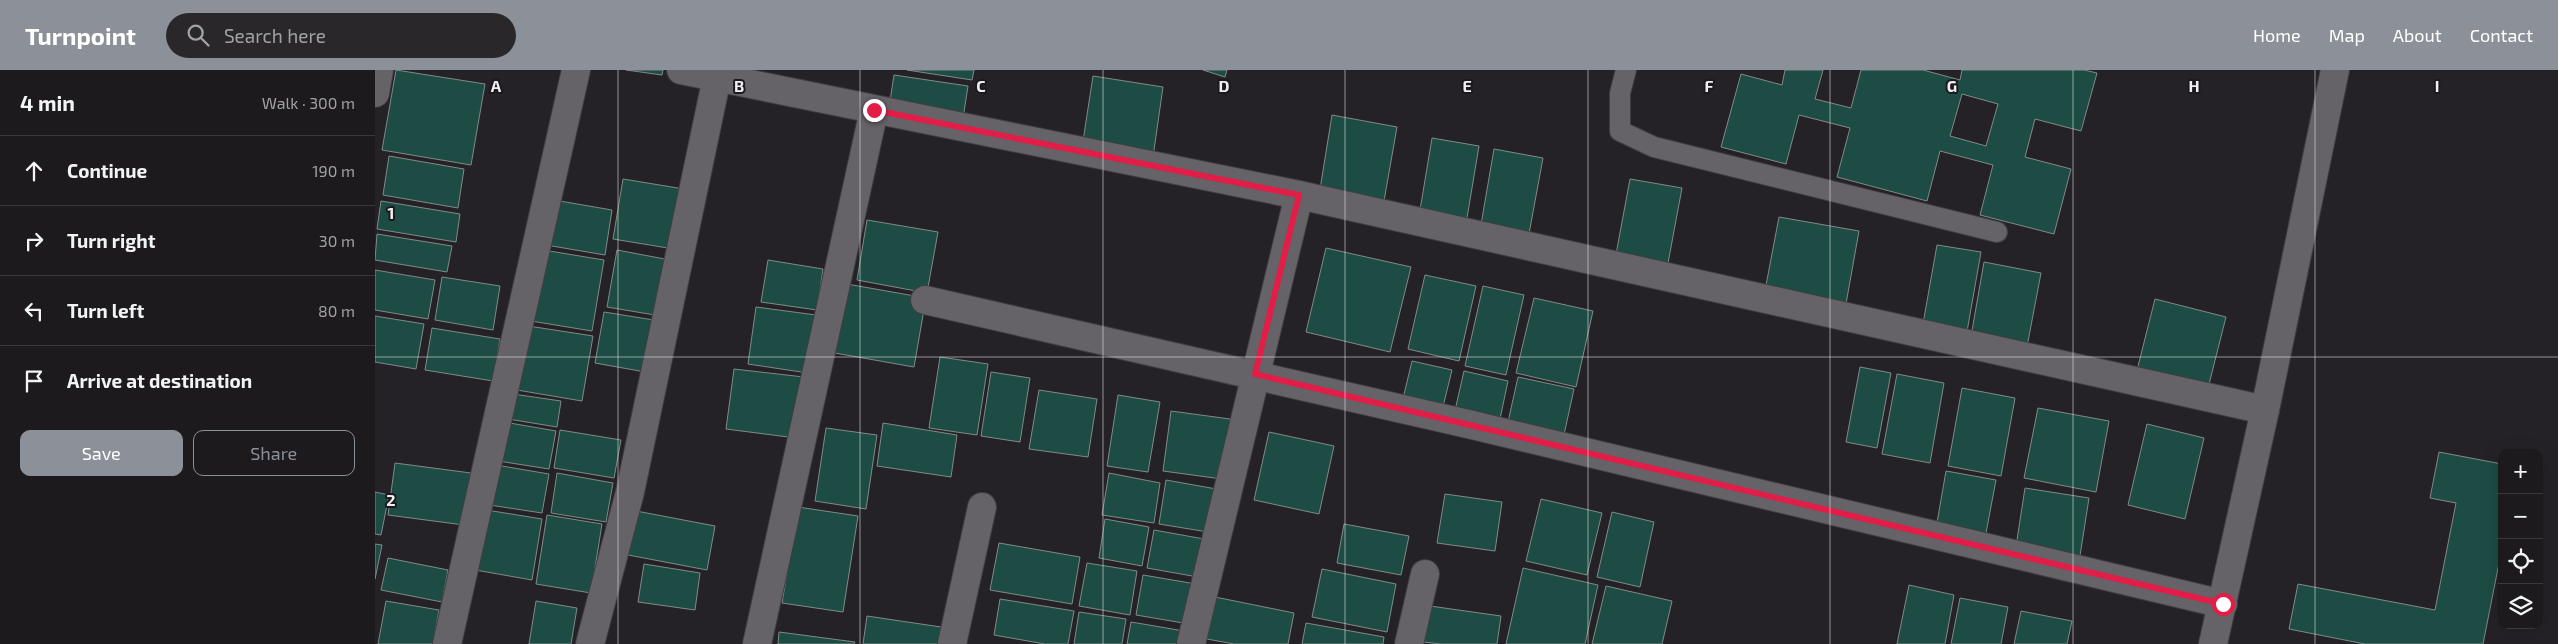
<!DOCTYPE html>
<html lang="en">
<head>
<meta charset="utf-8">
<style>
	:root { --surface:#1c1a1d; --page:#29272a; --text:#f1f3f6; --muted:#a0a1a4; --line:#3a383b; --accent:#8c9099 }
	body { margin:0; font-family:"Exo 2",sans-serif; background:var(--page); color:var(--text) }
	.controls { position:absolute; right:15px; bottom:15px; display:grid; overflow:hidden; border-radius:10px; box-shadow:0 5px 20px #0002 }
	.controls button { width:45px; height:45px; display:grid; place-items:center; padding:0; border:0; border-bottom:1px solid var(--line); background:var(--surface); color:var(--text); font:25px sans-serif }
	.stop { position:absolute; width:15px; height:15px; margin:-11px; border:4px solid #e11d48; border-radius:50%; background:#fff }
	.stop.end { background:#e11d48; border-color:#fff; box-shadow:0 1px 5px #0008 }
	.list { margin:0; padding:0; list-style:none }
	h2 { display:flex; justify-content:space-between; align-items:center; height:65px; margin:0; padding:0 20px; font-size:21px }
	h2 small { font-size:16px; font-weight:400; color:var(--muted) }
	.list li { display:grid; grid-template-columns:32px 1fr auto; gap:15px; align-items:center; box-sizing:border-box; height:70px; padding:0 20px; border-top:1px solid var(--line) }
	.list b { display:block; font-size:19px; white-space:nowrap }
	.list em { font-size:16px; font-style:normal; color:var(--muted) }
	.actions { display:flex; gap:10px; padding:15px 20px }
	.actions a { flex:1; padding:11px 0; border:1px solid var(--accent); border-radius:10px; text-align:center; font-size:18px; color:var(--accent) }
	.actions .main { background:var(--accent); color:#fff }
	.icon { flex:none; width:28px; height:28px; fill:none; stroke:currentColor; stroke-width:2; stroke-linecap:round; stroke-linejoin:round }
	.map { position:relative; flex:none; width:2183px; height:574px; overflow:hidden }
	header { display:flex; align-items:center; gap:30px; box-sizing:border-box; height:70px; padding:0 25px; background:var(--accent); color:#fff }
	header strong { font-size:24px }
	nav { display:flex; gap:28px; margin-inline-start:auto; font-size:18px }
	.search { width:350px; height:45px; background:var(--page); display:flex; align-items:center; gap:12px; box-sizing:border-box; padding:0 18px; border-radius:28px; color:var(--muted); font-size:19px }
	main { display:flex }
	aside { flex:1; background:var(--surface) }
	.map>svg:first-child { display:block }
</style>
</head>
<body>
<header>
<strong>Turnpoint</strong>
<div class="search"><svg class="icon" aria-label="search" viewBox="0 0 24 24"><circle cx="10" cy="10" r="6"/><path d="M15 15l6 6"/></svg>Search here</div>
<nav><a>Home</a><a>Map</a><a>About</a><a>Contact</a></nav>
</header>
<main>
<aside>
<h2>4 min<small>Walk · 300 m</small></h2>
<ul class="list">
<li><svg class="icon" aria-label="ahead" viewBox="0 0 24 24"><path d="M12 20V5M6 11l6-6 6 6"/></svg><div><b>Continue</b></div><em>190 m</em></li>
<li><svg class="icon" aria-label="right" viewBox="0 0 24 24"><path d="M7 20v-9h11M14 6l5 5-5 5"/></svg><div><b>Turn right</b></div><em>30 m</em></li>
<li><svg class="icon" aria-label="left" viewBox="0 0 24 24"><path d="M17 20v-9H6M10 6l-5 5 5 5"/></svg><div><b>Turn left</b></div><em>80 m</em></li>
<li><svg class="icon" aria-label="arrive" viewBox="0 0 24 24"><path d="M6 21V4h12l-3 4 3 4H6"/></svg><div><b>Arrive at destination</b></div></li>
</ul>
<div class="actions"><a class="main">Save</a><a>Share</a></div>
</aside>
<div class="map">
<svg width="2183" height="574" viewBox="0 0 2183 574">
	<rect width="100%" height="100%" fill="#252227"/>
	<g fill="#1c4c44" stroke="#828a88" fill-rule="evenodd">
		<polygon points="21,0 110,14 96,95 7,80"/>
		<polygon points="251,0 288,0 287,5"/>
		<polygon points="532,0 599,0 597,10"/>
		<polygon points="828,0 852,0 850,7"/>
		<path d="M1410,0H1448L1440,29L1476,38L1486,0H1548L1585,10L1587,0H1709L1722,3L1706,61L1660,49L1650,87L1696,99L1679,164L1605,145L1618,95L1565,81L1552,131L1462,107L1475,58L1424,45L1411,94L1346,77L1366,4L1407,15ZM1587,24L1623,34L1611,76L1575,66Z"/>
		<polygon points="519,5 593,16 587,55 513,44"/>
		<polygon points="718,6 788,17 777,94 706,84"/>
		<polygon points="957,45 1022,57 1006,148 942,138"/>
		<polygon points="1057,68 1104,76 1088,172 1041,164"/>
		<polygon points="1119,79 1168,88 1151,180 1103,172"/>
		<polygon points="14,86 89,99 83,138 8,125"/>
		<polygon points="248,109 309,119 299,179 238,169"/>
		<polygon points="1255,109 1307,118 1291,204 1239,195"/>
		<polygon points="179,130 237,140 230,185 171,175"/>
		<polygon points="6,131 85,144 81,172 2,159"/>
		<polygon points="1404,147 1484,161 1469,245 1388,231"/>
		<polygon points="492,150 563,162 552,223 482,210"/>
		<polygon points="2,164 77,176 72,202 0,190"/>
		<polygon points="1562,175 1606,182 1590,273 1546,265"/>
		<polygon points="951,178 1036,197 1015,282 931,262"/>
		<polygon points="168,180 229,190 217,261 156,251"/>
		<polygon points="242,180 295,190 286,246 232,237"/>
		<polygon points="393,190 448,199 442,240 386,232"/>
		<polygon points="1609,192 1666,203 1651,282 1595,272"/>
		<polygon points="0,200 60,210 53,249 0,240"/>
		<polygon points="1050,205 1101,216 1084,291 1033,279"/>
		<polygon points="67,207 125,216 118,260 60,250"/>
		<polygon points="472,214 551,228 539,297 460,283"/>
		<polygon points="1108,216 1149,225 1131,305 1090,296"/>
		<polygon points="1159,228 1218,241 1201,317 1141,303"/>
		<polygon points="1780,229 1851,247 1831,326 1760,308"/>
		<polygon points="381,237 441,245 433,303 373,294"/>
		<polygon points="229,242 285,251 276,303 220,293"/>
		<polygon points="0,246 49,254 41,299 0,292"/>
		<polygon points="147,255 218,266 207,331 136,319"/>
		<polygon points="57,258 125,269 118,311 50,300"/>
		<polygon points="565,287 613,294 602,365 554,358"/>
		<polygon points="1037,291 1077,300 1065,349 1025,341"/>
		<polygon points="1485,297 1516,303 1502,378 1471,372"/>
		<polygon points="359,299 429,307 421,368 351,359"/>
		<polygon points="1089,301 1133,311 1121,368 1076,358"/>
		<polygon points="616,302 655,308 645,372 606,366"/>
		<polygon points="1522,304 1569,313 1555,393 1507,384"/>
		<polygon points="1143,307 1199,319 1185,383 1129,370"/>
		<polygon points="1587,318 1640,328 1626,406 1573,396"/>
		<polygon points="664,320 722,329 713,387 654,379"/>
		<polygon points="131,323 186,331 182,357 127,348"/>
		<polygon points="743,325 785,332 773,402 732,396"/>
		<polygon points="1663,338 1734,351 1721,422 1649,408"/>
		<polygon points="796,341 855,349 847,409 788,401"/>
		<polygon points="123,351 181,361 174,399 117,390"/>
		<polygon points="508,353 582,365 576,407 502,396"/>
		<polygon points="1772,354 1829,368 1810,449 1753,435"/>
		<polygon points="451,358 502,365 491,439 440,431"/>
		<polygon points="185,360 246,370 239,408 179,398"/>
		<polygon points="894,362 959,376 944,444 879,430"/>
		<polygon points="2064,382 2127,394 2127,478 2108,574 1990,574 1914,559 1923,514 2060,540 2081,433 2055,428"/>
		<polygon points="20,393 96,403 89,455 13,445"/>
		<polygon points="115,394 174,404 167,443 108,434"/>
		<polygon points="1571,401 1621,410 1608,479 1559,470"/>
		<polygon points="182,403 238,413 231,452 176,443"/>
		<polygon points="734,403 785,413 779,453 727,445"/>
		<polygon points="791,410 847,420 839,463 784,454"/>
		<polygon points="1650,418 1714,428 1702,505 1638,496"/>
		<polygon points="0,422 14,425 6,465 0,464"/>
		<polygon points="1070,424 1127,432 1120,481 1062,473"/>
		<polygon points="1166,429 1227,443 1212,505 1151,491"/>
		<polygon points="423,437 483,446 468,542 407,533"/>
		<polygon points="99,438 167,449 157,510 89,498"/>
		<polygon points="256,440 340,456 332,500 248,484"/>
		<polygon points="1237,442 1279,452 1265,517 1222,507"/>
		<polygon points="172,445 227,454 216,523 161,514"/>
		<polygon points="730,449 774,457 767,496 724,488"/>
		<polygon points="969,454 1034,466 1026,505 962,493"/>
		<polygon points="779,460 829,469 823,507 772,498"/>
		<polygon points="624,473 705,487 697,534 615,520"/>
		<polygon points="0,474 7,475 0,509"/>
		<polygon points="13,488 73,500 67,532 6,520"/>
		<polygon points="712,493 762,501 755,545 704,536"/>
		<polygon points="269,494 325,503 320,540 263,532"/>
		<polygon points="1148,498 1223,515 1210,574 1131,574"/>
		<polygon points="947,499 1021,514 1012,562 937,547"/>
		<polygon points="768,505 821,514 814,554 761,545"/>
		<polygon points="1534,515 1579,525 1570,574 1522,574"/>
		<polygon points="1231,516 1297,531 1287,574 1217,574"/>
		<polygon points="840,527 919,543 913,574 859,574 832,569"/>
		<polygon points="1585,528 1633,537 1626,574 1576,574"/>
		<polygon points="625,529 699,541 693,574 670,574 619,565"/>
		<polygon points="11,531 64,540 58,574 3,574"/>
		<polygon points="161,531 202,538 196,574 154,574"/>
		<polygon points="1055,536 1126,546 1122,574 1066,574 1049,572"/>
		<polygon points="1646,541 1697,551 1692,574 1639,574"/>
		<polygon points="704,542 751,549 747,574 699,574"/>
		<polygon points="492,546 566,557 563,574 488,574"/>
		<polygon points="756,552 815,562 813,574 752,574"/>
		<polygon points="931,553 1009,567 1008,574 927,574"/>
		<polygon points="404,562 480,572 479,574 403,574"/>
	</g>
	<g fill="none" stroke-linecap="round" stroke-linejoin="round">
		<g stroke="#403e42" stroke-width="22">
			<polyline id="service" points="1251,0 1245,23 1245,61 1279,77 1622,162"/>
		</g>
		<g stroke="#403e42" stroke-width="30">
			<g id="minor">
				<polyline points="306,0 924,125 1890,340"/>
				<polyline points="0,23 4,0"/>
				<polyline points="550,230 1093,354 1848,534"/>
				<polyline points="72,574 201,0"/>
				<polyline points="215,574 255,422 342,7"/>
				<polyline points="382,574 499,40"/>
				<polyline points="577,574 607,437"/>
				<polyline points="816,574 924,125"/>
				<polyline points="1034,574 1050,504"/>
				<polyline points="1838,574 1890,340 1960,0"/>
			</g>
		</g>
		<use href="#service" stroke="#656268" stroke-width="20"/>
		<use href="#minor" stroke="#656268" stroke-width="28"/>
	</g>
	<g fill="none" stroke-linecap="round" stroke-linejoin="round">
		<polyline stroke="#e11d48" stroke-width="6" points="499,40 924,125 880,304 1848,534"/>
	</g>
	<path fill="none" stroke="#efeef1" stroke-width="1" stroke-opacity="0.55" d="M243,0V574M485,0V574M728,0V574M970,0V574M1213,0V574M1455,0V574M1698,0V574M1940,0V574M0,287H2183"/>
	<g font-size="16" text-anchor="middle" font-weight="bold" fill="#efeef1" stroke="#1b191e" stroke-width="4" stroke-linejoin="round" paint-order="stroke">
		<text x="121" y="22">A</text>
		<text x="364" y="22">B</text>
		<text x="606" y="22">C</text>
		<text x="849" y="22">D</text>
		<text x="1092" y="22">E</text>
		<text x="1334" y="22">F</text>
		<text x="1577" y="22">G</text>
		<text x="1819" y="22">H</text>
		<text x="2062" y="22">I</text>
		<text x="16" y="149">1</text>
		<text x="16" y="436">2</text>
	</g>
</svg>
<div class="controls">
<button>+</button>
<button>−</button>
<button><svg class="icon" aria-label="locate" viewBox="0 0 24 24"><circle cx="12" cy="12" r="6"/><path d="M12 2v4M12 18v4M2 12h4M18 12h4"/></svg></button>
<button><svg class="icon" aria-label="layers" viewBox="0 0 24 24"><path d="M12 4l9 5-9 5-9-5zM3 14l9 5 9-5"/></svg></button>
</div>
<div class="stop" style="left:1848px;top:534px"></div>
<div class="stop end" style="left:499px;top:40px"></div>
</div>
</main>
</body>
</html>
